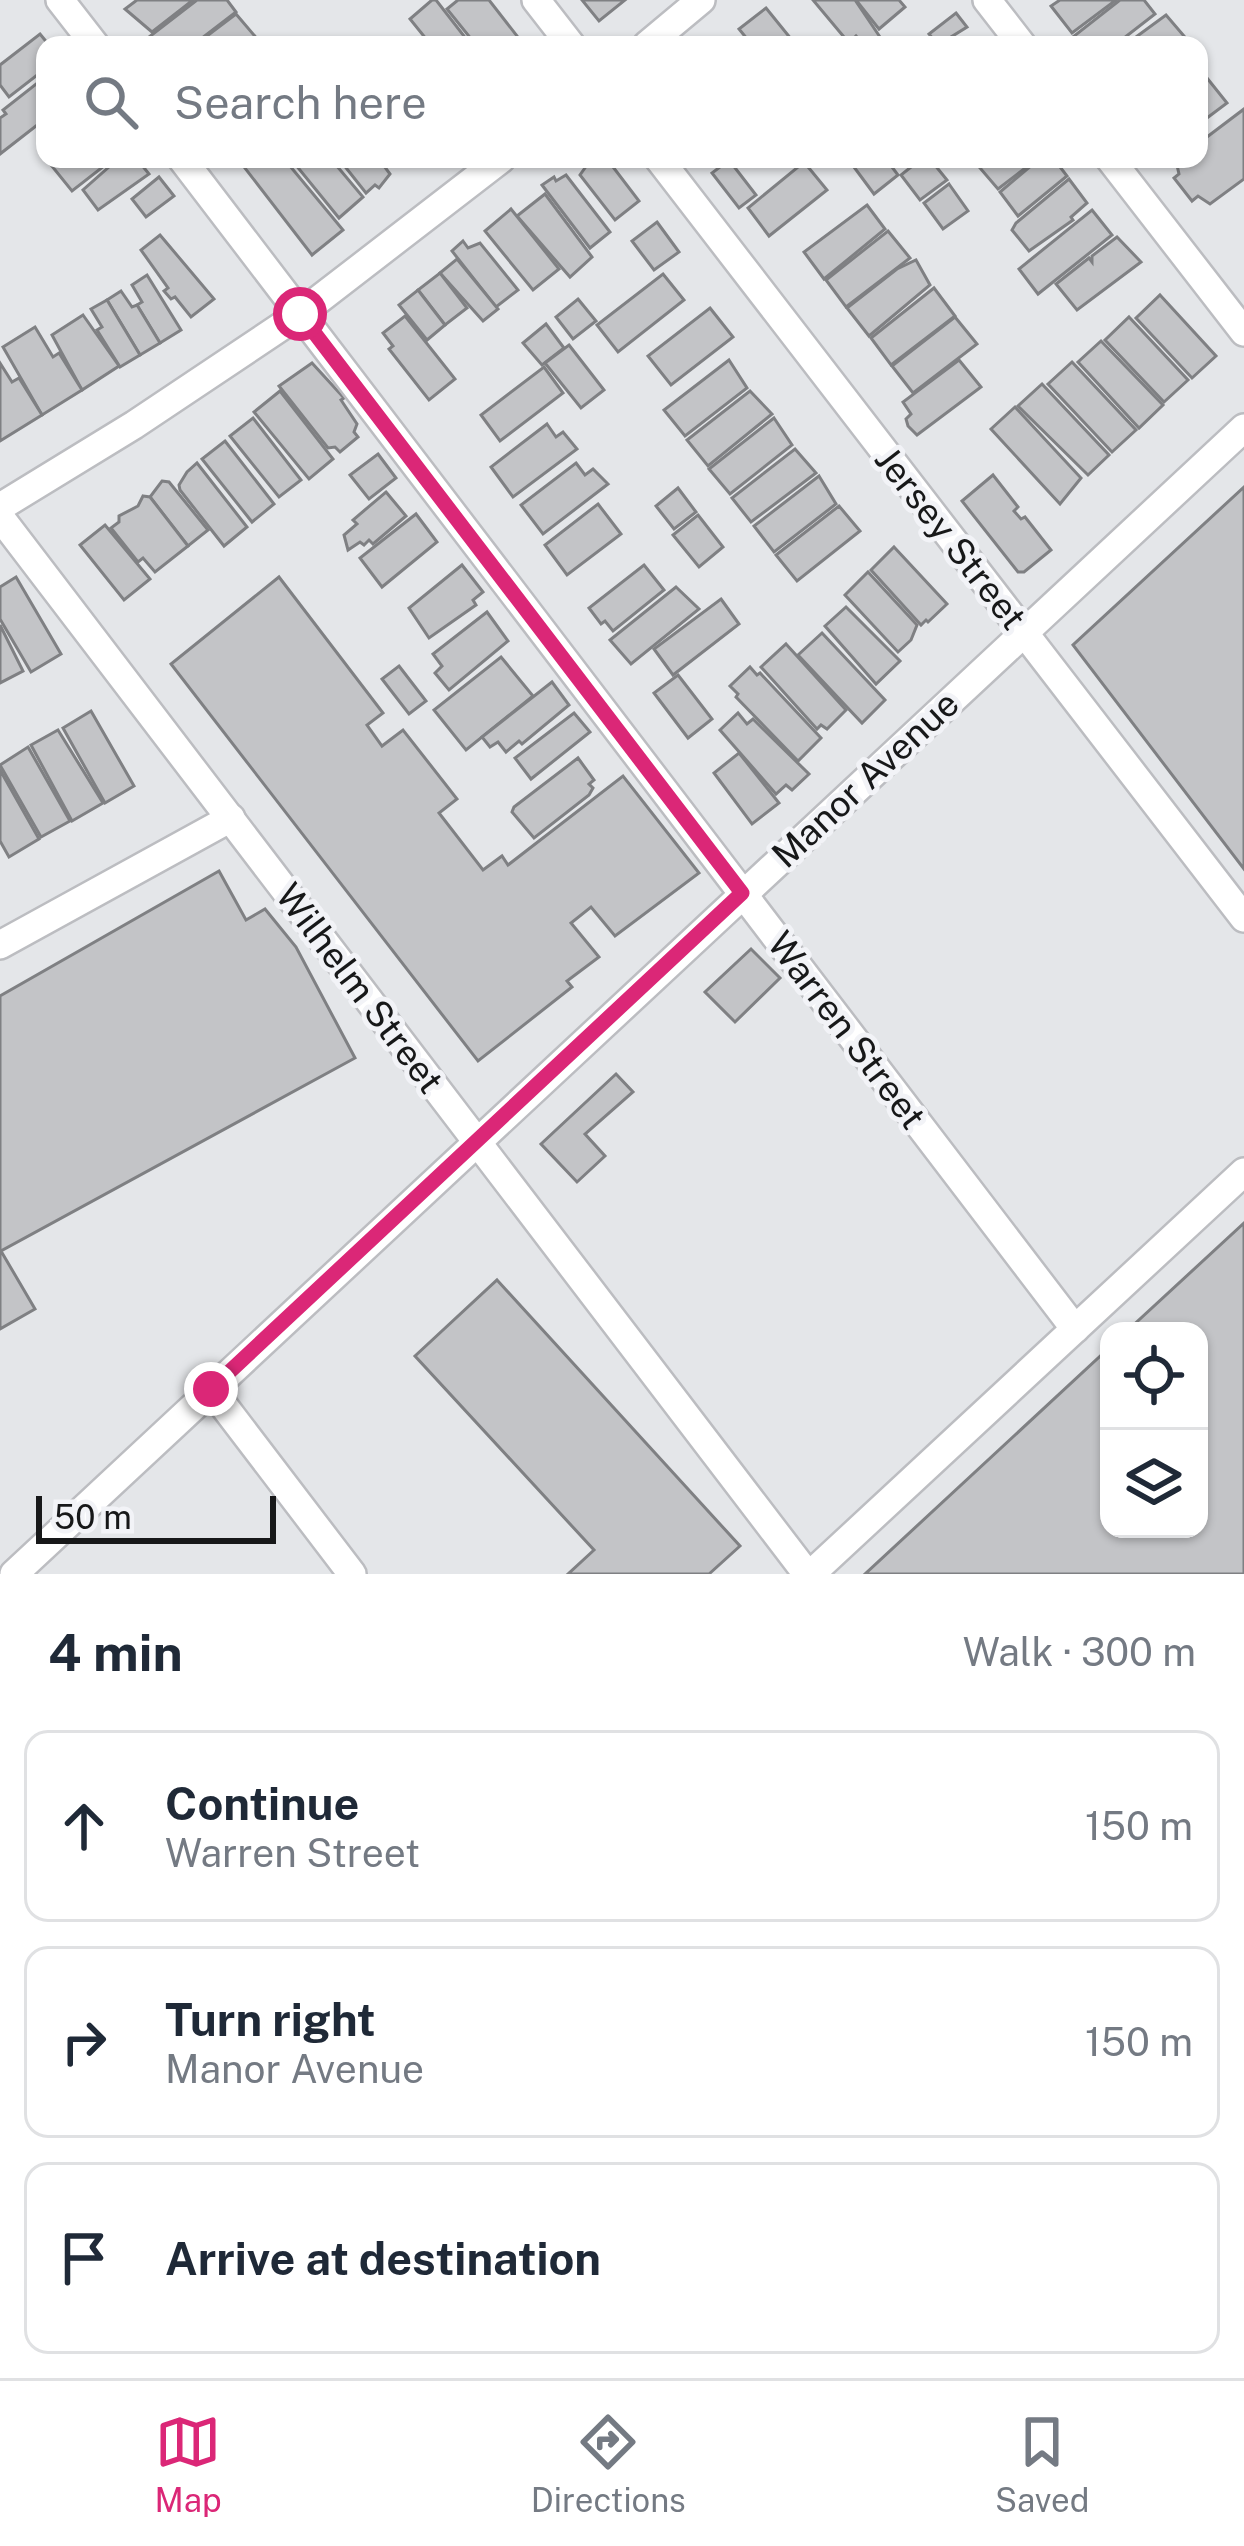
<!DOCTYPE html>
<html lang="en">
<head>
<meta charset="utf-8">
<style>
	:root { --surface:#fff; --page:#f2f2f3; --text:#1f2937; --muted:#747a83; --line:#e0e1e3; --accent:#db2777 }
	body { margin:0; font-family:"Public Sans",sans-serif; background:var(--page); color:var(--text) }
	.controls { position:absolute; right:36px; bottom:36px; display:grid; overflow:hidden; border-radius:24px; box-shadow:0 3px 9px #0004 }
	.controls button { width:108px; height:108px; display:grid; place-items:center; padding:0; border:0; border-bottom:3px solid var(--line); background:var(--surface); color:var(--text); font:60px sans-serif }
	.scale { position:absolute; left:36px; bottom:30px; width:240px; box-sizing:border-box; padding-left:12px; border:6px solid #171819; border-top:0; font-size:33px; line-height:42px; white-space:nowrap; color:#171819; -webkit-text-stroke:9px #f2f3f7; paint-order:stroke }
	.stop { position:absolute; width:36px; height:36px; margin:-27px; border:9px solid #db2777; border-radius:50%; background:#fff }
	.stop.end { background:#db2777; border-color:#fff; box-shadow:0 3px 12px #0008 }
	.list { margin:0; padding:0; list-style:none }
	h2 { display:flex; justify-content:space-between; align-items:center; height:156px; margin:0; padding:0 48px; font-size:51px }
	h2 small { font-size:39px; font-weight:400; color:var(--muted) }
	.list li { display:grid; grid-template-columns:78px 1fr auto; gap:36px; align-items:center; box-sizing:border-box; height:192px; margin:0 24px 24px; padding:0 24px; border:3px solid var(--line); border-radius:24px }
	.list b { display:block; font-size:45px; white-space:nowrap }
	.list p { margin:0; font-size:39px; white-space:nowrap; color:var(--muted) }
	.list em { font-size:39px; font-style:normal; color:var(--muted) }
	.icon { flex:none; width:66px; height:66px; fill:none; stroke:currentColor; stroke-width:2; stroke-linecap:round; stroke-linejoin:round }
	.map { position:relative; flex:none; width:1244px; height:1574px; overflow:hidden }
	.search { position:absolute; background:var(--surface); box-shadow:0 3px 9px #0004; left:36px; right:36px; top:36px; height:132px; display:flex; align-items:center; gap:30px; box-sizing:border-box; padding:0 42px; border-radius:24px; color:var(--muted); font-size:45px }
	.sheet { height:804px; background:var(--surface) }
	nav { display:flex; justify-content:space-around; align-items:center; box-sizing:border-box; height:168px; border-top:3px solid var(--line); background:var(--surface); font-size:33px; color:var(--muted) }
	nav a { display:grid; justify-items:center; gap:6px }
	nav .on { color:var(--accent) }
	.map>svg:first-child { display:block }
</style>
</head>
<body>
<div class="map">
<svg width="1244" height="1574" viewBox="0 0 1244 1574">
	<rect width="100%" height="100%" fill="#e4e6e9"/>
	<g fill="#c3c4c7" stroke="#7f8083" stroke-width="3">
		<polygon points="137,0 193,0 152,32 125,9"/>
		<polygon points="197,0 227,0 236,12 193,45 155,45 149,37"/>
		<polygon points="432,0 436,0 471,45 431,45 410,19"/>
		<polygon points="458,0 489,0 524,45 476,45 447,9"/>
		<polygon points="582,0 625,0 599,21"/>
		<polygon points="813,0 855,0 882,40 877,45 864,45 856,36 849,43"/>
		<polygon points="856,0 899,0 905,7 879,29"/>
		<polygon points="1060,0 1116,0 1072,33 1051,6"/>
		<polygon points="1120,0 1144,0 1155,14 1115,45 1072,45 1069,40"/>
		<polygon points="766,8 796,45 752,45 739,29"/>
		<polygon points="956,13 967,27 938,45 929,34"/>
		<polygon points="236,14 259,41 254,45 195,45"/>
		<polygon points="1166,15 1184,36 1173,45 1125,45"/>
		<polygon points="40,34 49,45 45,45 45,69 9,97 0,85 0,65"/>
		<polygon points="1203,73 1227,103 1199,124 1199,76"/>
		<polygon points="45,77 45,119 0,154 0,118 6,114 3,110"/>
		<polygon points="1244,109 1244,179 1210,204 1198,196 1192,201 1174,178 1179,174 1176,161 1199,159 1199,143"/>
		<polygon points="58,159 113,159 72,191 51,165"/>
		<polygon points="118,159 137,159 149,174 98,210 83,190"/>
		<polygon points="238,159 285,160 343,230 312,255"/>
		<polygon points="301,159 331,159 363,197 339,218 295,164"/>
		<polygon points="339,159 379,159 390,174 379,188 375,185 366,193"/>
		<polygon points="583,159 607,159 639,201 615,220 580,175 587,165"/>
		<polygon points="848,159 886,159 898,175 874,194"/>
		<polygon points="921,159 930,159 947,180 920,200 901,175"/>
		<polygon points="991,159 1037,159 998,189 980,168"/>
		<polygon points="1039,159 1054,159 1067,176 1018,216 1000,192"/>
		<polygon points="729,160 756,195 739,208 712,173"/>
		<polygon points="804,162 827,190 769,236 748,208"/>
		<polygon points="566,175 610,232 590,248 542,185 554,177 556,181"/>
		<polygon points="159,177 174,196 146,217 132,199"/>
		<polygon points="1069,179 1087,203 1071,217 1073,220 1029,251 1012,230 1016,223"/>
		<polygon points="949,184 968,211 943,229 924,203"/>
		<polygon points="545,194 592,257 570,277 517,216"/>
		<polygon points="867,205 885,229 824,279 804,252"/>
		<polygon points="511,209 559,269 533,290 485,231"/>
		<polygon points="1092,210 1112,235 1038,294 1019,269"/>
		<polygon points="657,222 679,252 654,270 632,241"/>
		<polygon points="888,231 910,258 846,307 826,280"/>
		<polygon points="160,235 214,299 191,317 175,297 171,299 164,291 168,288 141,250"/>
		<polygon points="1117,237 1141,262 1077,310 1056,284 1089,258 1092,262 1092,256"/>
		<polygon points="463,241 468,248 480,243 518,290 496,307 452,251"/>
		<polygon points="457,259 498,309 483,321 440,273"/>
		<polygon points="916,260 930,285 869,336 847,308 897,269"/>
		<polygon points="440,273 467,308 445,325 418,290"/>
		<polygon points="663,274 684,300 618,352 597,325"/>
		<polygon points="147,275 181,330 160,343 137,305 142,302 132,285"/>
		<polygon points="934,288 955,316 891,365 871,338"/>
		<polygon points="418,290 445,325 427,340 399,305"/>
		<polygon points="121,291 132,307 137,305 160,343 140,355 107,300"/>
		<polygon points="1160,295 1216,356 1192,378 1136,318"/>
		<polygon points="578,299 596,321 573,339 556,317"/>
		<polygon points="107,300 140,355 120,367 97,330 102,327 91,309"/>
		<polygon points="710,308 733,337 671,385 648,356"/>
		<polygon points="83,315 119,366 82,390 52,335"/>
		<polygon points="405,316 455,379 429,400 389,349 393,346 383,333"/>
		<polygon points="955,317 977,344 913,393 892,366"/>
		<polygon points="1129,317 1188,380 1164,402 1105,340"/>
		<polygon points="546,324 564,348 542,365 523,343"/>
		<polygon points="35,327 53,357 59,353 82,390 42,415 3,347"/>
		<polygon points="1101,341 1163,405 1139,428 1078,362"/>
		<polygon points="569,345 604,390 581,408 545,363"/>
		<polygon points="729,360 747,388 685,436 664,410"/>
		<polygon points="959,360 981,387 917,435 908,426 906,419 911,414 903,402"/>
		<polygon points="1072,362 1136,430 1112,452 1048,384"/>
		<polygon points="0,363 12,382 19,378 42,415 0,441"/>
		<polygon points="312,363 344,398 341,400 357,424 354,432 358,437 340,452 335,447 328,448 279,386"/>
		<polygon points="544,367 563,393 500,441 481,415"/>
		<polygon points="1042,384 1109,455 1088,475 1018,406"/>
		<polygon points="280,391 333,459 309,479 254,412"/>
		<polygon points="750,391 772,414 708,466 687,440"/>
		<polygon points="1015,407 1081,478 1060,504 991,429"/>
		<polygon points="253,418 301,480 279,497 230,436"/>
		<polygon points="774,418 792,445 730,494 709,469"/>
		<polygon points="547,424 556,437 563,432 577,449 513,497 491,467"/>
		<polygon points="225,441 274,504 252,522 202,459"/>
		<polygon points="795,449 816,473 751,522 732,498"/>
		<polygon points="378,454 396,478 369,499 350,475"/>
		<polygon points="197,463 247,527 224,546 180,490 179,485 187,472"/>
		<polygon points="576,463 585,475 593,469 608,484 543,534 521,505"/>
		<polygon points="993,475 1018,507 1014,511 1021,519 1025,517 1051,550 1024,572 1018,572 962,501"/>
		<polygon points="819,476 836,504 774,552 754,526"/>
		<polygon points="162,481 169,482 208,530 188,546 150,497"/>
		<polygon points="1244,487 1244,869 1073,645"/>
		<polygon points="678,488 696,512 674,529 656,506"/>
		<polygon points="386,492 406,516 373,544 369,540 364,545 360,542 348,550 344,535 357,524 353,520"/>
		<polygon points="143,496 150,497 188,546 155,572 143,558 138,562 111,528 119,522 119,516 138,506"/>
		<polygon points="598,504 621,534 567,575 545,545"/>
		<polygon points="839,506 860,531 797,581 776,555"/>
		<polygon points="416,514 437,542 382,587 360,558"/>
		<polygon points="698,515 723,547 699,567 673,535"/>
		<polygon points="105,525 150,579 124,600 80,545"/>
		<polygon points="894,547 947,604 928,622 926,620 921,625 871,570"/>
		<polygon points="462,565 483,592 473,600 476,605 429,638 409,608"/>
		<polygon points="644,565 664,590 613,631 605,621 601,624 589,608"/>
		<polygon points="868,572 917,625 911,640 898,652 845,595"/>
		<polygon points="16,577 61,654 31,672 0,619 0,587"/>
		<polygon points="279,577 383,713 367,725 382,746 403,730 457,799 439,813 483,870 502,856 508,865 623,776 699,873 615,936 591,907 571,923 599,957 567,981 572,987 478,1061 171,664"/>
		<polygon points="676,587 699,609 631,664 610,640"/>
		<polygon points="721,599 739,624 673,675 654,649"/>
		<polygon points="846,607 900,661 876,684 825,626"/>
		<polygon points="487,612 508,641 449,690 435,673 442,666 433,654"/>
		<polygon points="0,625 23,671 0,683"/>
		<polygon points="822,633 885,700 862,723 798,655"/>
		<polygon points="786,644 846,710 827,729 821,725 817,729 761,667"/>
		<polygon points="501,657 533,696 466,750 434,710"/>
		<polygon points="399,666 426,701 409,714 382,679"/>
		<polygon points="750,667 757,675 760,673 821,738 798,761 736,697 738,694 730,686"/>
		<polygon points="678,675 712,719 688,738 654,693"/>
		<polygon points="552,682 569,705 522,744 519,741 506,752 498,742 490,747 482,737"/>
		<polygon points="91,711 134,786 105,803 63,728"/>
		<polygon points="574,713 590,732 531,779 515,758"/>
		<polygon points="738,713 747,724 753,719 809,774 792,790 786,785 776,794 720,730"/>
		<polygon points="58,730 103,803 72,821 31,745"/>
		<polygon points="28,747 70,821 41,837 0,765"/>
		<polygon points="739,753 779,803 752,824 714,773"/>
		<polygon points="578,758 594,780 589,784 593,788 589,795 534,838 512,812 514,807"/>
		<polygon points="0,770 39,839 9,857 0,841"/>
		<polygon points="219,871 246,920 265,909 296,947 355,1058 1,1251 35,1309 0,1329 0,996"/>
		<polygon points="751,949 780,978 735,1022 705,992"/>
		<polygon points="616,1074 633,1092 585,1134 605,1156 577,1182 541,1144"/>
		<polygon points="1244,1223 1244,1574 865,1574 1109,1348 1109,1529 1199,1529 1199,1331 1127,1331"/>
		<polygon points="497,1280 740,1546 709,1574 568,1574 594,1550 415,1356"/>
	</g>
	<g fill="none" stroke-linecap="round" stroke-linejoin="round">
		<g stroke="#bcbdc1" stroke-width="32">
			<g id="minor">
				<polyline points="60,0 95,45"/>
				<polyline points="536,0 571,45"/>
				<polyline points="987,0 1022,45"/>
				<polyline points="647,45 701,0"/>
				<polyline points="182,159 1075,1329"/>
				<polyline points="659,159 1244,918"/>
				<polyline points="1110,159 1244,332"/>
				<polyline points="0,507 134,425 300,314 501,159"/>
				<polyline points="0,517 807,1574"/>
				<polyline points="0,945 231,818"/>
				<polyline points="211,1389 352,1574"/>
				<polyline points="14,1574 1244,428"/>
				<polyline points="811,1574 1244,1172"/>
			</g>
		</g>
		<use href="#minor" stroke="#fff" stroke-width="27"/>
	</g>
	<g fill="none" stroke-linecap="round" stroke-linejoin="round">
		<polyline stroke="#db2777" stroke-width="15" points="211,1389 742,893 300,314"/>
	</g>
	<g text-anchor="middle" stroke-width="10" stroke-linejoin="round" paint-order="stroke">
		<g font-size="36" fill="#171819" stroke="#f2f3f7">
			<text transform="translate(951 538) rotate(52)" y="13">Jersey Street</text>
			<text transform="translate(865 779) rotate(-43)" y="13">Manor Avenue</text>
			<text transform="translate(360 988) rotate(53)" y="13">Wilhelm Street</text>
			<text transform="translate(847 1030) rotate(53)" y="13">Warren Street</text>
		</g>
	</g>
</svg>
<div class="controls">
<button><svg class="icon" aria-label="locate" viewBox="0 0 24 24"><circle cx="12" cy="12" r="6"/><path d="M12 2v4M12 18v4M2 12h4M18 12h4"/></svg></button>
<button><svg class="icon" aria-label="layers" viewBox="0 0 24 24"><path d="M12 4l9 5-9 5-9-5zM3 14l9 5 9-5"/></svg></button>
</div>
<div class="scale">50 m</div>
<div class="stop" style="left:300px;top:314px"></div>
<div class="stop end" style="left:211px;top:1389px"></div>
<div class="search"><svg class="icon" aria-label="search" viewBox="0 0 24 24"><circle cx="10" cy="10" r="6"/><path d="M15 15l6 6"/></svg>Search here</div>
</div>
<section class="sheet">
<h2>4 min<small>Walk · 300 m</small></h2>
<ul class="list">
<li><svg class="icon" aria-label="ahead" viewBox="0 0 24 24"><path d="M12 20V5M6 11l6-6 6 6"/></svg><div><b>Continue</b><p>Warren Street</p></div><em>150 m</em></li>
<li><svg class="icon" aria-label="right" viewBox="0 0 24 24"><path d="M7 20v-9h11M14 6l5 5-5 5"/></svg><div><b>Turn right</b><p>Manor Avenue</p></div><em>150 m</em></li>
<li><svg class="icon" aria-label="arrive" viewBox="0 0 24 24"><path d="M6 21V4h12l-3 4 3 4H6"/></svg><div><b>Arrive at destination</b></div></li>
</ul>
</section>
<nav>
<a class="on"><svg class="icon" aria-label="map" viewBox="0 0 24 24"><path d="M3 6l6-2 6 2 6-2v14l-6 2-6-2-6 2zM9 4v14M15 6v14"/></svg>Map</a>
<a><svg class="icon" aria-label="directions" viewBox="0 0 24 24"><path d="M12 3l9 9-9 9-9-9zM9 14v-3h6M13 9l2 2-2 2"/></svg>Directions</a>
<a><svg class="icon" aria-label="saved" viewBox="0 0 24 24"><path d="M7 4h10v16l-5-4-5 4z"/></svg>Saved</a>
</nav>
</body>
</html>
